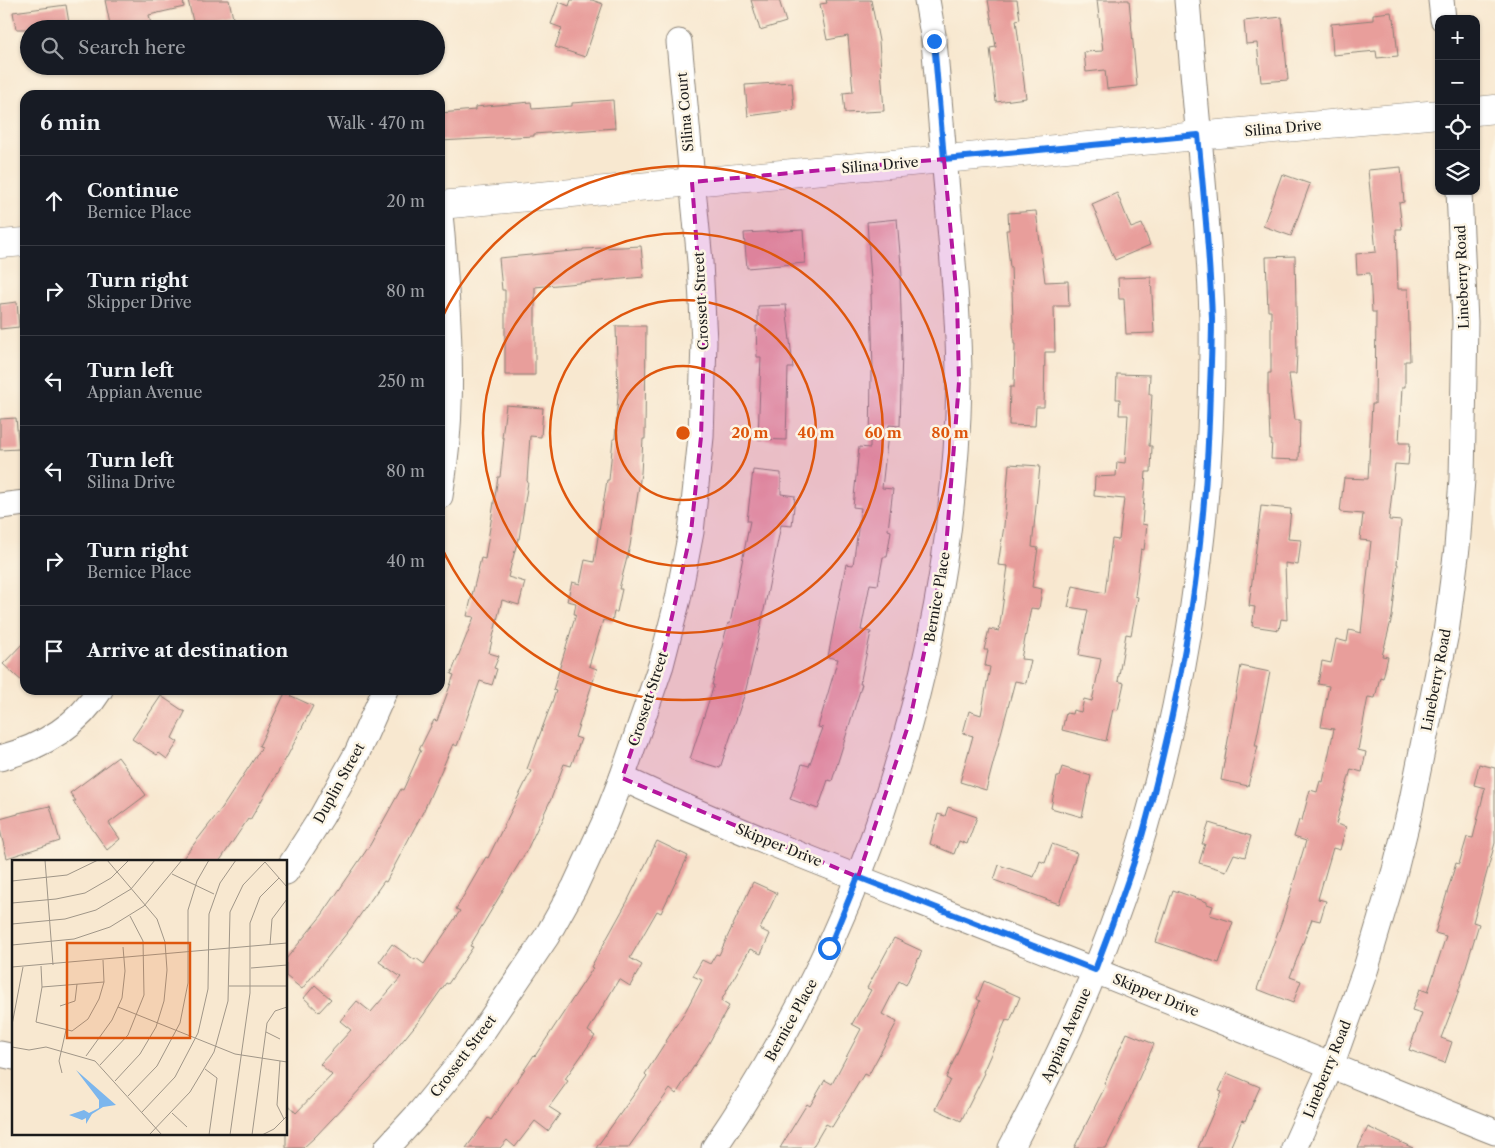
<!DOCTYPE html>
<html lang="en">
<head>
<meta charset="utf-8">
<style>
	:root { --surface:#171b24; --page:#20242c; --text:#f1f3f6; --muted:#9ea1a6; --line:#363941 }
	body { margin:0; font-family:"Libre Caslon Text",serif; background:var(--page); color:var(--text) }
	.controls { position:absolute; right:15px; top:15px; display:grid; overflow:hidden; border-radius:10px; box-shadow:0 1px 4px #0004 }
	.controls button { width:45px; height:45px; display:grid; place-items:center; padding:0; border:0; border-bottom:1px solid var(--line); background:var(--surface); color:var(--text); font:25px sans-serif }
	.stop { position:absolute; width:15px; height:15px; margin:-11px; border:4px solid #1a73e8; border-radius:50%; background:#fff }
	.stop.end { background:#1a73e8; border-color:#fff; box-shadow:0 1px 5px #0008 }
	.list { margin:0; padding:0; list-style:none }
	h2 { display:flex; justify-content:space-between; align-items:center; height:65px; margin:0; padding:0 20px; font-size:21px }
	h2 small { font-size:16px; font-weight:400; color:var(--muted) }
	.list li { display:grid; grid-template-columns:32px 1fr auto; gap:15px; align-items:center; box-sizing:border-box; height:90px; padding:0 20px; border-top:1px solid var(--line) }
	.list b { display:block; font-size:19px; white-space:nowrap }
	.list p { margin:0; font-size:16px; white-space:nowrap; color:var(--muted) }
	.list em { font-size:16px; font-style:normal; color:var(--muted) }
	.icon { flex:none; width:28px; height:28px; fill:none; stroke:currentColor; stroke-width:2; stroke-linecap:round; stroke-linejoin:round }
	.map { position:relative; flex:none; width:1495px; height:1148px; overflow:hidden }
	.search { position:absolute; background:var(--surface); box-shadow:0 1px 4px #0004; left:20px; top:20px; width:425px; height:55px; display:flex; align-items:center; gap:12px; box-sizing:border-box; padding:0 18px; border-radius:28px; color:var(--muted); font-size:19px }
	.panel { position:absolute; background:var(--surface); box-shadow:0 1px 4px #0004; left:20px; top:90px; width:425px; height:605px; border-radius:15px }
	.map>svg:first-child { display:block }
</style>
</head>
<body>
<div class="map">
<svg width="1495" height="1148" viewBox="0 0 1495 1148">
	<rect width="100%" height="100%" fill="#fcf5e5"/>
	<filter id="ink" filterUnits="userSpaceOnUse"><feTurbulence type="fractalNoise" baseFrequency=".02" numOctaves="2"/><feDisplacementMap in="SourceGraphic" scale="10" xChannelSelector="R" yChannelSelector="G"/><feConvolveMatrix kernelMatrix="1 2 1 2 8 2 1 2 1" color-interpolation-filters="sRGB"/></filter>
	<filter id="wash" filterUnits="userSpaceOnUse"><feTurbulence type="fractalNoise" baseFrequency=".0096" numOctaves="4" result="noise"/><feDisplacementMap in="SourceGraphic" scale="20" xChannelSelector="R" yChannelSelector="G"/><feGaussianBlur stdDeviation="1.12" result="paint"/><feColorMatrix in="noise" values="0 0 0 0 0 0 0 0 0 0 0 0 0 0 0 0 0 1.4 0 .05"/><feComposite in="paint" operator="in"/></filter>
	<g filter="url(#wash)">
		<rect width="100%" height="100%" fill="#f8e8d0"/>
		<g id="blocks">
			<g fill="#e89e9b">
				<polygon points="105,0 183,0 184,7 149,15 152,29 111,29"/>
				<polygon points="188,0 229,0 233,18 194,26"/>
				<polygon points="571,0 592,0 603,4 585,57 555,47 562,28 551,24 559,2 569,6"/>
				<polygon points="751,0 779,0 786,22 760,30"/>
				<polygon points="826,0 871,0 879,41 884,111 845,113 843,93 853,92 848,36 827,40 820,4 827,3"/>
				<polygon points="988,0 1017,0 1020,19 1016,20 1026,98 996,102 990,48 996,47"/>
				<polygon points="1097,0 1129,0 1137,86 1107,89 1105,70 1086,72 1084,52 1103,51"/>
				<polygon points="66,5 70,29 16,29 13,12"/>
				<polygon points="1391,12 1392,18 1394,18 1398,56 1377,58 1376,51 1333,55 1331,24 1373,20 1373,14"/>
				<polygon points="1282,17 1288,80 1261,82 1257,43 1246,44 1244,21"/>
				<polygon points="792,82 794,110 748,116 745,85"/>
				<polygon points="613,100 615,128 534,134 534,136 440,141 440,113 475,110 475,107 531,102 532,109 572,106 572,103"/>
				<polygon points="1401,167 1404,202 1399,203 1402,229 1396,229 1398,289 1408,289 1410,361 1405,361 1405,387 1402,387 1399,443 1410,443 1408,465 1395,464 1389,520 1401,521 1397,564 1398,564 1392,617 1382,656 1388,657 1383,678 1380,677 1375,698 1368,697 1358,750 1366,752 1362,772 1351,769 1336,824 1346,827 1340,850 1333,848 1318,899 1326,901 1320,921 1312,919 1290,977 1301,981 1293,1003 1257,989 1283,918 1306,841 1294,837 1299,820 1302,820 1310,790 1317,792 1320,781 1323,782 1334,729 1321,727 1329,686 1318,684 1322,661 1331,663 1336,639 1347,642 1349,630 1361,633 1371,541 1360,540 1363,514 1340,512 1344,478 1368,479 1372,404 1375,404 1376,312 1372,312 1370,273 1357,274 1356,254 1376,252 1368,170"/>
				<polygon points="1282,174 1310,184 1291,236 1263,226"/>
				<polygon points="1117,193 1131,228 1142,224 1150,245 1115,260 1092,204"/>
				<polygon points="1036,211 1045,282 1068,281 1069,306 1054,306 1055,352 1045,352 1044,407 1036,407 1035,426 1009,425 1010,387 1014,387 1015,344 1014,344 1011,267 1010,267 1006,230 1009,230 1008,213"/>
				<polygon points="897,219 902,276 900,276 902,348 900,426 889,425 882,488 893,489 888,530 891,531 887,557 883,557 878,585 870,584 861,630 871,632 860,684 862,684 832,781 828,780 818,809 790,799 802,764 809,766 823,728 818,727 838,659 828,657 846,564 853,565 861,508 853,507 859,447 870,448 871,372 873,372 871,294 872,294 867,222"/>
				<polygon points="803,230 805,263 747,268 744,233"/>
				<polygon points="641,246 644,277 535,287 535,375 505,375 505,290 502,290 499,258 583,250 583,249"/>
				<polygon points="1295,256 1297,353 1296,374 1289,374 1295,420 1300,420 1299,460 1271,459 1272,440 1270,440 1268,393 1268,373 1271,373 1271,311 1268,311 1266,257"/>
				<polygon points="1151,277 1154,333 1126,334 1124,299 1119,299 1118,278"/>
				<polygon points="17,302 19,327 0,329 0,304"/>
				<polygon points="786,305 793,368 788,368 786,440 758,439 761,357 757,357 756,326 758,326 758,306"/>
				<polygon points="616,326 646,326 645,439 643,439 641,473 630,546 619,589 622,589 617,612 614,612 612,622 603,620 589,666 597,669 575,737 581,739 571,766 564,764 551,799 527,850 470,946 473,947 448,984 446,983 422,1017 383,1065 315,1137 303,1148 286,1148 286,1102 296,1113 332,1075 320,1064 351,1030 340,1021 357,1001 371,1012 401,977 379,962 392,944 415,960 416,958 424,964 460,911 456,909 486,857 488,858 531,771 527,769 556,691 553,690 576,614 574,614 576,603 567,601 572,582 580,584 585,560 594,562 607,480 609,480 613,439 615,439 618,395"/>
				<polygon points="1117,374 1150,375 1149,394 1152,394 1149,446 1152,446 1151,472 1146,472 1142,524 1147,525 1144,550 1141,549 1135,596 1138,597 1131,635 1126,634 1118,681 1124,683 1118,710 1113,709 1106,741 1062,730 1066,713 1072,714 1073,710 1081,712 1084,699 1092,701 1101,659 1079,655 1088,610 1068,607 1073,586 1105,593 1112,539 1119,540 1124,499 1094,496 1095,477 1116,476 1117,462 1125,463 1128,415 1119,415 1120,399 1116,399"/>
				<polygon points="506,405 543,408 541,437 530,436 527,481 528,482 519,539 518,539 508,577 525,582 519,605 502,600 489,653 499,656 494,668 497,669 492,685 480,681 457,746 453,744 424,810 386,882 384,881 351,928 302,989 286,976 286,959 322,915 370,845 401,789 403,790 421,750 419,750 434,720 437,721 454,675 451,674 474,617 467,616 481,558 485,559 498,477 500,477 504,438 502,438"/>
				<polygon points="16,418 19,449 0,450 0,419"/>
				<polygon points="1009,464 1040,466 1032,547 1038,548 1032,587 1042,589 1039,609 1031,608 1021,659 1031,660 1026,683 1015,681 986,790 960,782 973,736 963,733 969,711 981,715 990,667 985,666 988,650 984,650 989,629 999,631 1008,566 998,565 1004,526"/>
				<polygon points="753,470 781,473 781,494 795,496 792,526 781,525 759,635 745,693 720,768 690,759 714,685 712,685 728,623 730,624 750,521 747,521"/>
				<polygon points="1261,506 1291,509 1288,539 1301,540 1298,565 1285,563 1287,620 1281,619 1279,630 1252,626 1255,607 1249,606"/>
				<polygon points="25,641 25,684 3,664"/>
				<polygon points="1241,666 1270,672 1255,746 1258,746 1248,786 1221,780"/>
				<polygon points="285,693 313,706 288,755 250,820 248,819 219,862 180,862 222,808 262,747 259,746"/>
				<polygon points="161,696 185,712 172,738 178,742 167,759 159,753 157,755 132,739"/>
				<polygon points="118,757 146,795 109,823 120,839 107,850 73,801 76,801 70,793"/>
				<polygon points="1479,764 1495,768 1495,843 1473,922 1479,924 1456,999 1441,1038 1452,1042 1445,1063 1409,1050 1422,1013 1412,1010 1420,989 1428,992 1446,936 1435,933 1456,863 1459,864 1467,837 1473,838 1485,788 1474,785"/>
				<polygon points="1062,767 1091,776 1082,817 1051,808 1057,777 1059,777"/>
				<polygon points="50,806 60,841 7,858 0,830 0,819 18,814 18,813"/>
				<polygon points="948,807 977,817 967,844 959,841 954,854 930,844 938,814 945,816"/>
				<polygon points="1209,823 1251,836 1245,857 1234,854 1226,871 1199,863 1205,844 1202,844"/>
				<polygon points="657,841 688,856 661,913 657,911 630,958 642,965 630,986 619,979 588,1031 595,1036 565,1079 568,1081 549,1107 560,1114 548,1131 535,1121 515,1147 507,1140 500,1148 466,1148 488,1118 491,1120 534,1055 535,1056 593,968 591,967 627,902"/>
				<polygon points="1052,844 1077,853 1059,904 994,880 999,865 1034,877 1040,861 1045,863"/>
				<polygon points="753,882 777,893 760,929 770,934 761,954 750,949 721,1001 729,1006 709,1043 676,1094 670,1089 628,1148 596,1148 647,1076 645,1074 686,1010 702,980 693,976 702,960 710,964 716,954 719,955"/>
				<polygon points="1173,890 1207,902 1207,904 1213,906 1210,915 1233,922 1219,963 1156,942"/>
				<polygon points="894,938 922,951 906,985 899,981 882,1014 897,1022 868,1076 864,1074 832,1127 826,1124 812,1148 780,1148 807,1104 810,1106 825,1080 832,1084 861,1029 852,1024 871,990 867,988"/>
				<polygon points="984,981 1020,997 1010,1021 1006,1020 983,1072 985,1073 961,1121 936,1109 950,1080 946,1078 980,1001 977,999"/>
				<polygon points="315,985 331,999 319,1012 304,998"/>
				<polygon points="1127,1033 1154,1044 1124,1112 1106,1148 1074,1148 1106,1085 1104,1084"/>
				<polygon points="1227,1073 1260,1087 1245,1121 1242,1120 1230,1148 1198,1148 1222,1092 1219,1091"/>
				<polygon points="1368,1127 1413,1148 1358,1148"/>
			</g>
		</g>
	</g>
	<g filter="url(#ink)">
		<use href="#blocks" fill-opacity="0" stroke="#8a8276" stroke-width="1"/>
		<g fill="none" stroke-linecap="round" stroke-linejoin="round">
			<g stroke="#8a8276" stroke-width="27">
				<g id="minor">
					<polyline points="1441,0 1443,19"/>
					<path d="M440,215C443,240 444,266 446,291C451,360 452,428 440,496"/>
					<polyline points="0,506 25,503"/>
					<path d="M0,758C42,747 77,727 100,690"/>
					<path d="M622,778C749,838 881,886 1012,938C1173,1001 1334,1067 1495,1132"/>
					<polyline points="286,872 322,816 357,753 385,690"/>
					<polyline points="0,1054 14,1057"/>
					<polyline points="387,1148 421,1111 456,1068 481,1034 547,936 575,886 605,821 622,778 661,665 678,599 691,532 701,437 704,342 700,262 679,42"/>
					<path d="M714,1148C866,927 954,652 959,383C959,323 953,263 948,203C943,149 939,95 934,41L927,0"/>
					<path d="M1011,1148C1065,1047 1112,941 1144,831C1192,665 1214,492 1212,320C1211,263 1205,205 1200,148C1195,99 1191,49 1187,0"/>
					<polyline points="1294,1148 1331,1066 1366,968 1395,870 1410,810 1446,633 1457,548 1462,479 1465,322 1459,191"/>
				</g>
			</g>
			<g stroke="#8a8276" stroke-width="29">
				<g id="tertiary">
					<polyline points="1476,111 1495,109"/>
					<polyline points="440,205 1439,114"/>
					<polyline points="0,244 25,242"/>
				</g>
			</g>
			<use href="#minor" stroke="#fff" stroke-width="25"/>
			<use href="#tertiary" stroke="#fff" stroke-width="28"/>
		</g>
	</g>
	<g fill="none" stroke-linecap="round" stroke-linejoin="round" filter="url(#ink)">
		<path stroke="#1a73e8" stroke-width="6" d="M829,948L858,877L1095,970C1112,924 1131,877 1144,829C1185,682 1207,540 1210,387C1211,364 1212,341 1212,319C1210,257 1204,196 1198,135L944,159L934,41"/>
	</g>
	<path fill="#b5179e" fill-opacity="0.2" stroke="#b5179e" stroke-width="4" stroke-dasharray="10 6" stroke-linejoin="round" d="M944,159L957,299L959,382L946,548L910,720L858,877L622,778L661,665L691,532L701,437L704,342L692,182Z"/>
	<g fill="none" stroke="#de560d" stroke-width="2.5">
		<circle cx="683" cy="433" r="67"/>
		<circle cx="683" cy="433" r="133"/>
		<circle cx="683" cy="433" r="200"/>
		<path d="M440 322A267 267 0 1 1 440 544"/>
	</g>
	<g text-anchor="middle" stroke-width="5" stroke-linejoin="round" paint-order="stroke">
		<g font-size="14" fill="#1c1c1c" stroke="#fcf5e5">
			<text transform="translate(685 112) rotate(-95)" y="5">Silina Court</text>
			<text transform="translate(1283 128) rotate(-5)" y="5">Silina Drive</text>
			<text transform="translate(880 165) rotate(-5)" y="5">Silina Drive</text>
			<text transform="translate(1462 277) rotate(-92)" y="5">Lineberry Road</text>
			<text transform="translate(701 301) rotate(-93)" y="5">Crossett Street</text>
			<text transform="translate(937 597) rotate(-80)" y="5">Bernice Place</text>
			<text transform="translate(1436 680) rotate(-79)" y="5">Lineberry Road</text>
			<text transform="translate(648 699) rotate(-72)" y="5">Crossett Street</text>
			<text transform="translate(339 783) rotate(-61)" y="5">Duplin Street</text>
			<text transform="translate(779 845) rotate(22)" y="5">Skipper Drive</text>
			<text transform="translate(1156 995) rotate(22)" y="5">Skipper Drive</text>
			<text transform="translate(791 1020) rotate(-61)" y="5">Bernice Place</text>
			<text transform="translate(1066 1035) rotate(-66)" y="5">Appian Avenue</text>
			<text transform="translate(463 1056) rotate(-53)" y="5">Crossett Street</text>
			<text transform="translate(1327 1069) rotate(-68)" y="5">Lineberry Road</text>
		</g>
	</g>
	<g transform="translate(12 860)">
		<rect width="275" height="275" fill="#f8e8d0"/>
		<path d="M64,210L104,245L91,247L80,254L74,264V258L70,260L57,255L72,250L77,253L87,248V240Z" fill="#7cb6ed"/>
		<path fill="none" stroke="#a09688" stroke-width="1" d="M33,0L41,105M95,0L145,59L153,82L155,110L152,141L144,167L128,194L103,221M253,2L275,27M160,14L202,34M0,21L55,15L86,0M0,43L44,39L73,33L99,18L117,0M0,64L53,59L84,50L119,29L143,0M0,85L62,79L98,67L132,46L170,0M258,85L260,59L275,39M29,106L30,127L24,162L60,171L76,159L87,139L92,122L91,100M0,107L275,83M239,108L275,105M217,126H275M30,127L92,122M48,146L63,141L65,124M106,147L223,194L275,202M0,165L11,107M254,172L268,179M0,187L17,190L34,187L83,201L150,275M74,196L100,160L110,138L113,111L111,87M268,201L265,245L272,259M88,205L116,175L132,135L131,81L118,56M193,209L205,218L197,275M50,213L47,201L54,170M116,236L145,206L168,163L176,123V50L185,21L197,0M130,252L163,217L186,173L196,129L197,54L208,23L224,0M160,253L175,267M137,275L178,232L202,192L216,141L218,52L231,25L253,2M218,275L238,133V63L248,37L267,18M240,275L255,163L263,151L275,147M250,275L262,269L275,256"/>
		<path fill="#de560d" fill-opacity="0.15" stroke="#de560d" stroke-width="2.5" d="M55,83H178V178H55Z"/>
		<rect width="275" height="275" fill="none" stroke="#1c1c1c" stroke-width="2.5"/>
	</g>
	<circle cx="683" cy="433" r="8" fill="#de560d" stroke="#fcf5e5" stroke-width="2.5"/>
	<g font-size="15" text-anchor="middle" font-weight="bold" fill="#de560d" stroke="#fcf5e5" stroke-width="5" stroke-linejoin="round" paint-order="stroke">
		<text x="750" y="438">20 m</text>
		<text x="816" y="438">40 m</text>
		<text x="883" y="438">60 m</text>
		<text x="950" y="438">80 m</text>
	</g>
</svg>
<div class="controls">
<button>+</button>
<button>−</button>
<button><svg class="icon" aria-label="locate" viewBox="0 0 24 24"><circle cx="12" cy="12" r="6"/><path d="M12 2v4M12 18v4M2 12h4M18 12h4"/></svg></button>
<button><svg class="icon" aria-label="layers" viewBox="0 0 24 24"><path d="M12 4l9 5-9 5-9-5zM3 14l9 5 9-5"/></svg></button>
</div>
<div class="stop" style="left:829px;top:948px"></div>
<div class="stop end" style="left:934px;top:41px"></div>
<div class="search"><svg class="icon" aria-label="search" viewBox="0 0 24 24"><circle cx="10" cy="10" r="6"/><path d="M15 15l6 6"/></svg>Search here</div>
<section class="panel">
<h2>6 min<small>Walk · 470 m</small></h2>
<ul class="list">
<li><svg class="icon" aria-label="ahead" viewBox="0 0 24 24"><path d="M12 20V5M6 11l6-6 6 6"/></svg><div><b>Continue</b><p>Bernice Place</p></div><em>20 m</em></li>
<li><svg class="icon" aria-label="right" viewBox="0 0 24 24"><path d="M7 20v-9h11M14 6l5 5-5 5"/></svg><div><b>Turn right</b><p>Skipper Drive</p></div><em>80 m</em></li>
<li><svg class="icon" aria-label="left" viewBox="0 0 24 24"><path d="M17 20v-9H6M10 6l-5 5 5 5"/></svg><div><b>Turn left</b><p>Appian Avenue</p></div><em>250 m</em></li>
<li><svg class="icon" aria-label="left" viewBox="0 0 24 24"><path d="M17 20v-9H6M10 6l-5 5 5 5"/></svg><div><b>Turn left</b><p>Silina Drive</p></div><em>80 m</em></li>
<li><svg class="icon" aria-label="right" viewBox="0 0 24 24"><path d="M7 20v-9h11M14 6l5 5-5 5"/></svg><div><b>Turn right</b><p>Bernice Place</p></div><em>40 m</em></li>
<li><svg class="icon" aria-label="arrive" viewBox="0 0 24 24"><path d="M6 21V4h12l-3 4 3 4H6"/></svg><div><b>Arrive at destination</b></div></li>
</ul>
</section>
</div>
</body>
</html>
